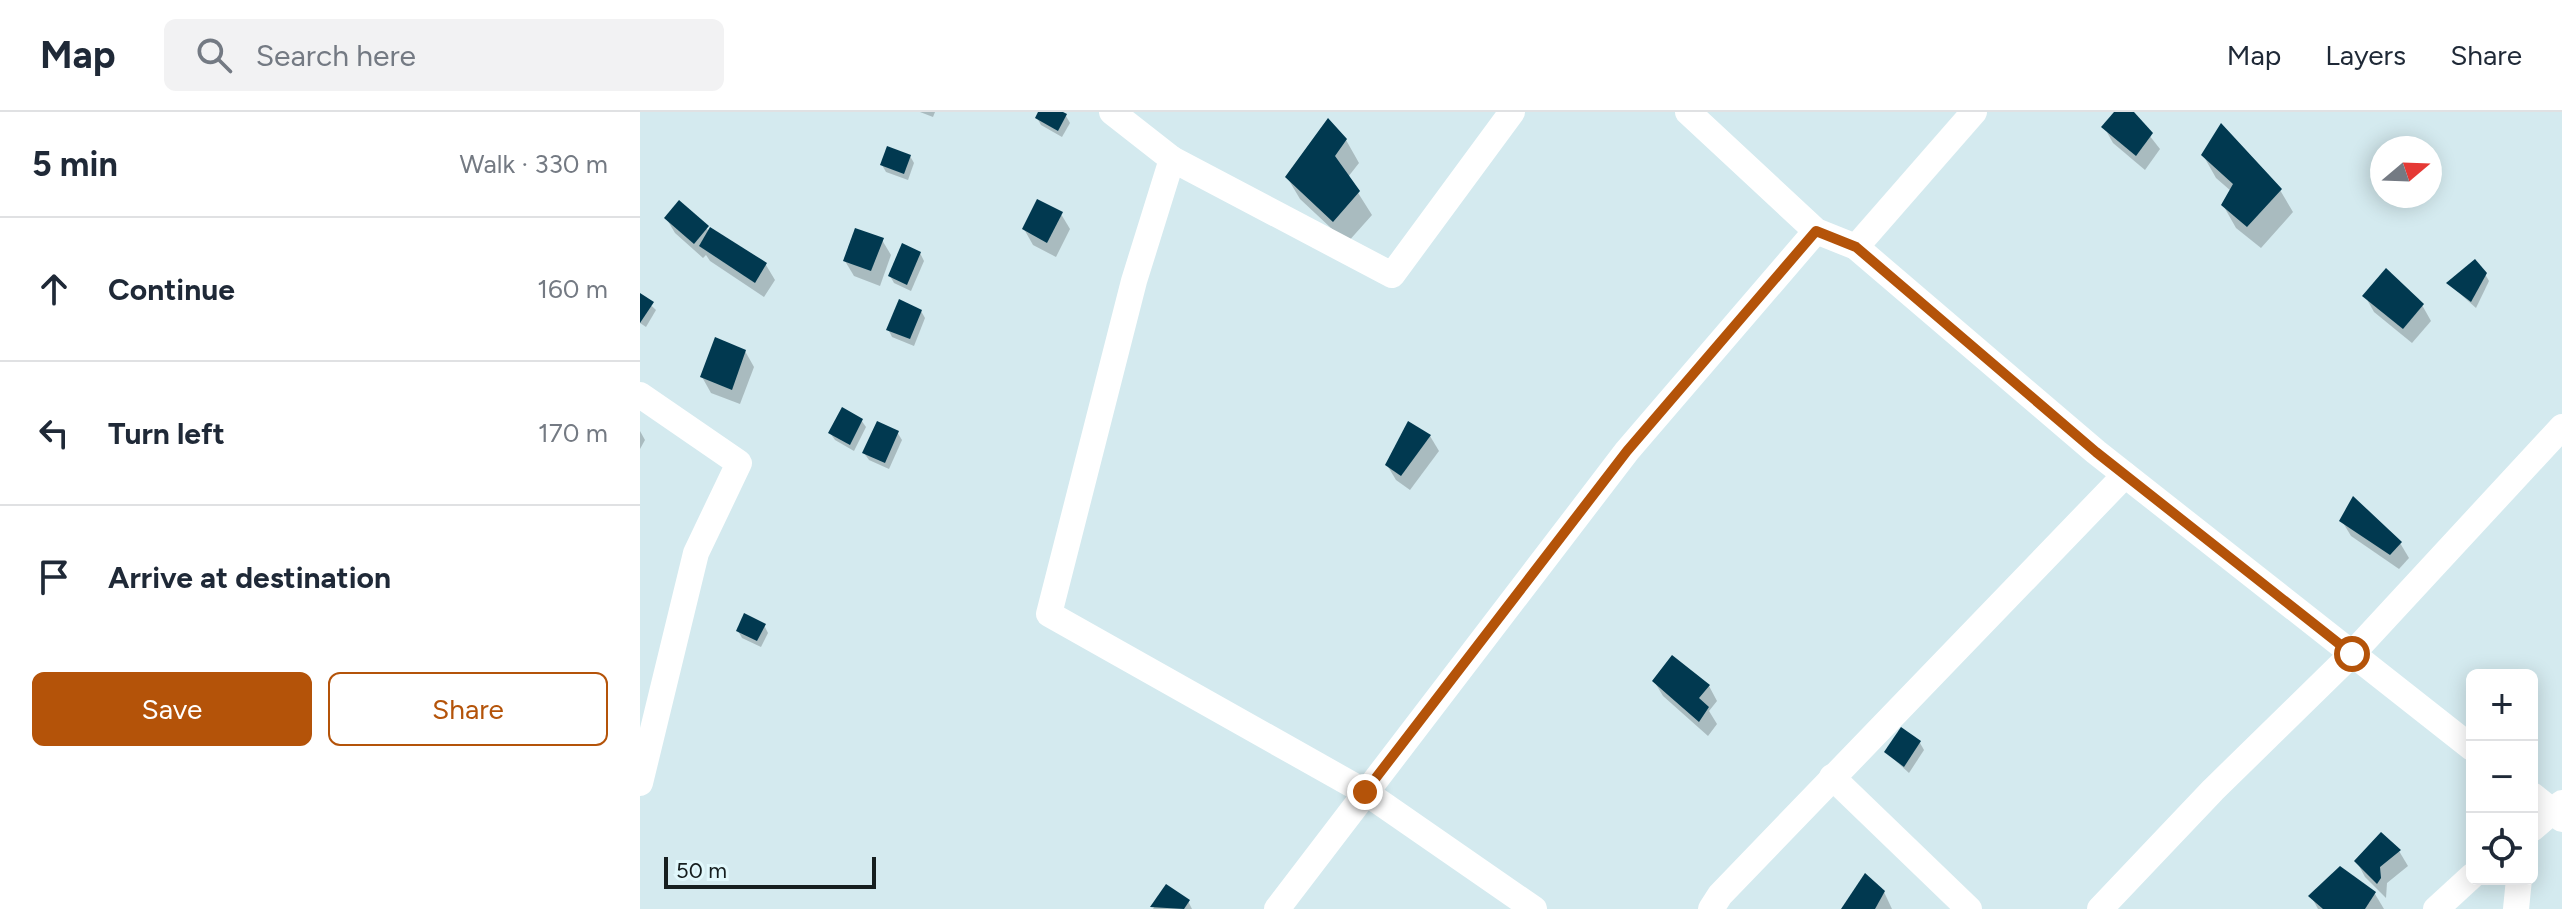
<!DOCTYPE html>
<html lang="en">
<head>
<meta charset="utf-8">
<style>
	:root { --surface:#fff; --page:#f2f2f3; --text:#1f2937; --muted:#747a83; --line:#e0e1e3; --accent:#b45309 }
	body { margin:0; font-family:Figtree,sans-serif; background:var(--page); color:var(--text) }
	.controls { position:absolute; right:24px; bottom:24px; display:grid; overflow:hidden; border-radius:12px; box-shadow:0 4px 20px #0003 }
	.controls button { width:72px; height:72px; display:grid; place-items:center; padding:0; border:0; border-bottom:2px solid var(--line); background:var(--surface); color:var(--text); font:40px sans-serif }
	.compass { position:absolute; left:1730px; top:24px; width:72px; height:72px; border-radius:50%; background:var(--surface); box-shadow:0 4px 20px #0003; rotate:71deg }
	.scale { position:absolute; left:24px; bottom:20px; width:212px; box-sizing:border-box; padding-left:8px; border:4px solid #161e1f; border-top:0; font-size:22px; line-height:28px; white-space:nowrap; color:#161e1f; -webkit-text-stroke:6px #e1f8fc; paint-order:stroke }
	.stop { position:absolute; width:24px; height:24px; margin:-18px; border:6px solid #b45309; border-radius:50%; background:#fff }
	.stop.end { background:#b45309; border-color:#fff; box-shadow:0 2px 8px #0008 }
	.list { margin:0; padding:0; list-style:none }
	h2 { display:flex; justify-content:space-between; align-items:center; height:104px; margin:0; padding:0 32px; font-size:34px }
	h2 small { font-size:26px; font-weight:400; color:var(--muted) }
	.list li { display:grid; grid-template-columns:52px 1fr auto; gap:24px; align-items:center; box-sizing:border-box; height:144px; padding:0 32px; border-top:2px solid var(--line) }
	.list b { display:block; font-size:30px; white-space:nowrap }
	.list em { font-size:26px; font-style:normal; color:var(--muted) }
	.actions { display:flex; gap:16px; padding:24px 32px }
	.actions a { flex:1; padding:18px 0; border:2px solid var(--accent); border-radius:12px; text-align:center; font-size:28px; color:var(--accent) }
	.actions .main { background:var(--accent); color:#fff }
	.icon { flex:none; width:44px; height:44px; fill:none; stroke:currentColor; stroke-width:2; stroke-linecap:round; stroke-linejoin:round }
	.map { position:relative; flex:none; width:1922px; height:797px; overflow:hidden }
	header { display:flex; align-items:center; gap:48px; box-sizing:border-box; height:112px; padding:0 40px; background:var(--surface); border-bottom:2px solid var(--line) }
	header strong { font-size:38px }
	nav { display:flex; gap:44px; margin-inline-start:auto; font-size:28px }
	.search { width:560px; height:72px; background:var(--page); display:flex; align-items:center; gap:20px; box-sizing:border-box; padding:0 28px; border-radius:12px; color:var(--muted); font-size:30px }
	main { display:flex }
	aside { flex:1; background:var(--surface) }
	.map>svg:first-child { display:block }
</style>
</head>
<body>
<header>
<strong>Map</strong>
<div class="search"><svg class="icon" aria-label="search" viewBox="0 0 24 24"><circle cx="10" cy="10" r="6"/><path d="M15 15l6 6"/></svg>Search here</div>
<nav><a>Map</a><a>Layers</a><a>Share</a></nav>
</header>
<main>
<aside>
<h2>5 min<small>Walk · 330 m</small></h2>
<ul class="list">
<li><svg class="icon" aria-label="ahead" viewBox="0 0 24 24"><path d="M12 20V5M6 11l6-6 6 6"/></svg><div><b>Continue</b></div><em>160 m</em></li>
<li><svg class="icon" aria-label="left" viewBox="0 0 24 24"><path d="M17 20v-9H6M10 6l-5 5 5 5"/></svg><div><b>Turn left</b></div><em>170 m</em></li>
<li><svg class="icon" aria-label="arrive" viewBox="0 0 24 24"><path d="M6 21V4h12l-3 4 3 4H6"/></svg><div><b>Arrive at destination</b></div></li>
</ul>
<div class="actions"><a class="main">Save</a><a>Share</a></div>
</aside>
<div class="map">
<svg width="1922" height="797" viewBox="0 0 1922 797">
	<rect width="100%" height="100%" fill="#d4eaef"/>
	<g fill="#0003">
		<polygon points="280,0 295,0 293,5"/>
		<polygon points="401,0 419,0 426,4 430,11 422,25 401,13 397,6"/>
		<polygon points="1477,0 1491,0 1520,37 1505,58 1473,31 1464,15"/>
		<polygon points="706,28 719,51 708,65 732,103 707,131 660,87 647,65"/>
		<polygon points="1563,43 1640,78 1653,100 1621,136 1596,116 1583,93 1591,79 1576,66"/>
		<polygon points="270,44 274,51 268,68 246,60 242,53"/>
		<polygon points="39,91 70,120 126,153 135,168 124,185 70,149 66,143 63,146 35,121 26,106"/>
		<polygon points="421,102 430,117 416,145 393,133 384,117"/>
		<polygon points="242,128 251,143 240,174 214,164 205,149"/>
		<polygon points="280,141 284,149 271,179 254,171 250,164"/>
		<polygon points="1845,162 1849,169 1836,196 1809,172"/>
		<polygon points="0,183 16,198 6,215 0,211"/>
		<polygon points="1725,184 1782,193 1791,209 1772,231 1734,200"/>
		<polygon points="281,199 285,206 274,234 252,225 248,217"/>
		<polygon points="105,239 114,255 100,292 71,281 62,265"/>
		<polygon points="221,308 226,315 214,339 195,328 190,321"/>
		<polygon points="0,319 5,328 0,337"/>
		<polygon points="257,320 262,328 249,357 229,348 224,341"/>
		<polygon points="790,324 799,339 770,378 756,368 747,353"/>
		<polygon points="1702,409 1760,431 1769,446 1759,457 1711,424"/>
		<polygon points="124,513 128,521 121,535 102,526 98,519"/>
		<polygon points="1014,569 1069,574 1077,589 1069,599 1077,612 1068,624 1023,584"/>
		<polygon points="1280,631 1284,638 1269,661 1246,640"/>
		<polygon points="1759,739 1768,754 1747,771 1746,786 1725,765 1717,750"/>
		<polygon points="526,774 548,789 552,797 513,797"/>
		<polygon points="1244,780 1252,797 1203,797"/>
		<polygon points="1735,782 1744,797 1678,797 1671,784"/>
	</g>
	<g fill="#013950">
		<polygon points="398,0 423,0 427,2 418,19 395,6"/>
		<polygon points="1474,0 1494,0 1513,21 1496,44 1461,15"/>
		<polygon points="688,6 707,27 695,44 720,79 693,110 645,65"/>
		<polygon points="1581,11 1642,77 1607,115 1581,93 1593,72 1561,43"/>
		<polygon points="247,34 271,43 264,62 240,53"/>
		<polygon points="397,87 423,100 407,131 382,117"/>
		<polygon points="39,88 69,114 54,132 24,106"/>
		<polygon points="70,115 127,151 115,171 59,134"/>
		<polygon points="215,116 244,126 231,159 203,149"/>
		<polygon points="262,131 281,140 267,173 248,164"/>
		<polygon points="1835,147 1847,161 1831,190 1806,171"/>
		<polygon points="1746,156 1784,192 1763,217 1722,184"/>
		<polygon points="0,181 14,190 0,211"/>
		<polygon points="259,187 282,198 270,227 246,218"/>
		<polygon points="75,225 106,238 92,278 60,265"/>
		<polygon points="202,295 223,307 210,333 188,321"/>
		<polygon points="237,309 259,319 245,351 222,341"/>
		<polygon points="768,309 791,323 761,364 745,353"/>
		<polygon points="1713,384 1762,430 1750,443 1699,409"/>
		<polygon points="104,501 126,512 117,529 96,519"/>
		<polygon points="1032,543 1070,573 1059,586 1069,595 1059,610 1012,569"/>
		<polygon points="1261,615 1281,629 1264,655 1244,640"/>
		<polygon points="1741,720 1761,738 1740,755 1741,766 1737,772 1714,749"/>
		<polygon points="1700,754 1736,780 1725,797 1683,797 1668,784"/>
		<polygon points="1225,761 1245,779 1235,797 1201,797"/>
		<polygon points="526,772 550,788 544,797 510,795"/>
	</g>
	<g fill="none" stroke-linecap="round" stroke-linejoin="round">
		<g stroke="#fff" stroke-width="26">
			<polyline points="472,0 532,47 752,163 872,0"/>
			<polyline points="1048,0 1176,119 1216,135 1456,340 1832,636"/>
			<polyline points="532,47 494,169 409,502 725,680 894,797"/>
			<polyline points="1216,135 1334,0"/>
			<polyline points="0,283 99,351 56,441 0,671"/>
			<polyline points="1192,665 1329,797"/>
			<polyline points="1892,683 1922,707"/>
			<polyline points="1892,717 1922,691"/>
			<polyline points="637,797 987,339 1176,119"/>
			<polyline points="1071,797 1080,783 1485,363"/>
			<polyline points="1460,797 1573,678 1712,542 1922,315"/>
			<polyline points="1796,797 1832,764"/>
			<polyline points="1876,797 1879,767"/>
		</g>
	</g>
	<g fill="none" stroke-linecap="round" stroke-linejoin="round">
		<polyline stroke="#b45309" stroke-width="10" points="725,680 987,339 1176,119 1216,135 1456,340 1712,542"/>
	</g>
</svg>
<div class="controls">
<button>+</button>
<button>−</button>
<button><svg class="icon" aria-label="locate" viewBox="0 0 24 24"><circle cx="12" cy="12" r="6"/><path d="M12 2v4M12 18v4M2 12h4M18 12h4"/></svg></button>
</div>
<svg class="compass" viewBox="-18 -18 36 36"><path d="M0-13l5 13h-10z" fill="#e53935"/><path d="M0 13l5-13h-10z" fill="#747a83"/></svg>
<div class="scale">50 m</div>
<div class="stop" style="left:1712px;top:542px"></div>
<div class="stop end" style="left:725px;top:680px"></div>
</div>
</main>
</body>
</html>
